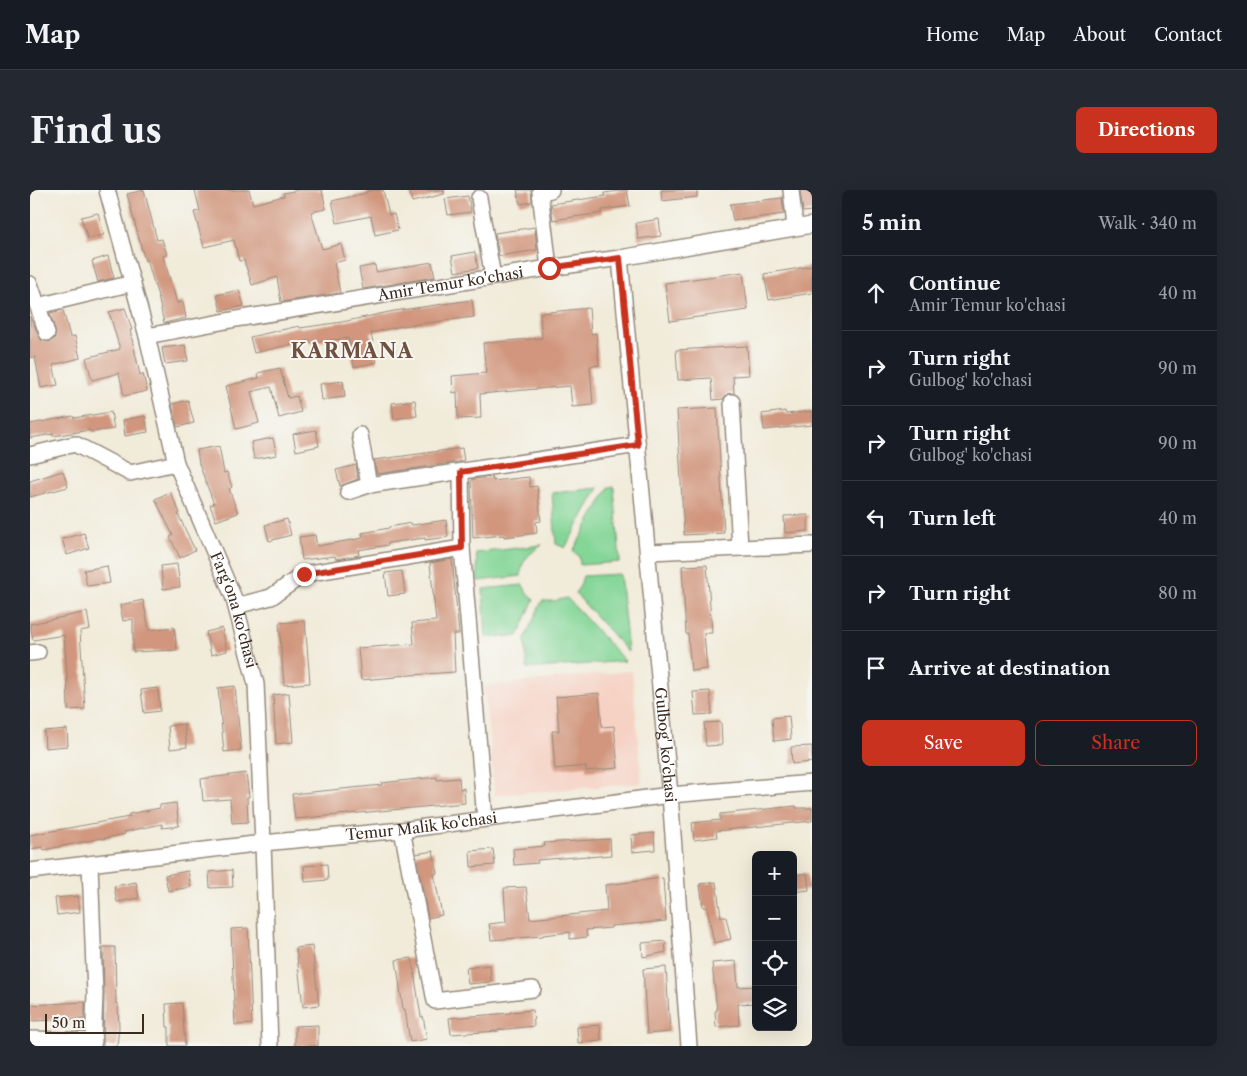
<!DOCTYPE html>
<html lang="en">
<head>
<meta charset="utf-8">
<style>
	:root { --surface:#171b24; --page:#242831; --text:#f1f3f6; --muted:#9ea1a6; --line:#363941; --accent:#c8321e }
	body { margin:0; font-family:"Libre Caslon Text",serif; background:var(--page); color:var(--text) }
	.controls { position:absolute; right:15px; bottom:15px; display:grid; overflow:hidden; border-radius:8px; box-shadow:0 5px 20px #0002 }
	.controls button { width:45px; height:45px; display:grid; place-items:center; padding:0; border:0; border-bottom:1px solid var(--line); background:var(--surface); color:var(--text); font:25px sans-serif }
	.scale { position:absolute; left:15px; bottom:12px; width:99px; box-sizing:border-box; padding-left:5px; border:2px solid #3b2a1e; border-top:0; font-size:14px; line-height:18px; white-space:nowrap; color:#3b2a1e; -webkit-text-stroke:4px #f6f6f2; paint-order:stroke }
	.stop { position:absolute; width:15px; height:15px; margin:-11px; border:4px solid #c8321e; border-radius:50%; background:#fff }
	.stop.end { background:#c8321e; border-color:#fff; box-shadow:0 1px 5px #0008 }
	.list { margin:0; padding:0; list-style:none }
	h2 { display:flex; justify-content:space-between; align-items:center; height:65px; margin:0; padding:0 20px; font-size:21px }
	h2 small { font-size:16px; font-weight:400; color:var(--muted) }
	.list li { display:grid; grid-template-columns:32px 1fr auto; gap:15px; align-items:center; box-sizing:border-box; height:75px; padding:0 20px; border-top:1px solid var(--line) }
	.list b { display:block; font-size:19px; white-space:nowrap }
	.list p { margin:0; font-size:16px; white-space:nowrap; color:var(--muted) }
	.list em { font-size:16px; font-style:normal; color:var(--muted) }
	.actions { display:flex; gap:10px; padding:15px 20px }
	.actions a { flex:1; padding:11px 0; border:1px solid var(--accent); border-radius:8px; text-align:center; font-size:18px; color:var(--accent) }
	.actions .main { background:var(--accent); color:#fff }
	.icon { flex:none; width:28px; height:28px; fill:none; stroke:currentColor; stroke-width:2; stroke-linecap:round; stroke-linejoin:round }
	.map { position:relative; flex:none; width:782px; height:856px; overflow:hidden; border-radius:8px }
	header { display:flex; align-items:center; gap:30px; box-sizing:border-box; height:70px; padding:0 25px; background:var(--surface); border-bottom:1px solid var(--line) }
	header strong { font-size:24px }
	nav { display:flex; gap:28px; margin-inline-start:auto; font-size:18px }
	.intro { display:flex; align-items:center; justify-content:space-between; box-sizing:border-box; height:120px; padding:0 30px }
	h1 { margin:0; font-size:35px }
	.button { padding:12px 22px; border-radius:8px; background:var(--accent); color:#fff; font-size:18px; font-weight:700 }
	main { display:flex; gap:30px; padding:0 30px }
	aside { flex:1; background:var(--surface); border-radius:8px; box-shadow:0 5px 20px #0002 }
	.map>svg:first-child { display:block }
</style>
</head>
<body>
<header>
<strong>Map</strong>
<nav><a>Home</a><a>Map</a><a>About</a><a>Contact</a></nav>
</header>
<div class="intro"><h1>Find us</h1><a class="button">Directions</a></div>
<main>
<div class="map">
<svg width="782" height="856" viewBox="0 0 782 856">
	<rect width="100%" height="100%" fill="#f6f6f2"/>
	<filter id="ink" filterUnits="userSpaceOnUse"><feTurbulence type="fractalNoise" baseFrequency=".02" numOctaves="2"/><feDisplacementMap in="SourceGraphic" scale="10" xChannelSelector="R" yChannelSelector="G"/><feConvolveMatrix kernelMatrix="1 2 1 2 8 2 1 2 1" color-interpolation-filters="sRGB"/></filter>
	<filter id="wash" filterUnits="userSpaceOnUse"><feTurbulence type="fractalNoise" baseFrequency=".0096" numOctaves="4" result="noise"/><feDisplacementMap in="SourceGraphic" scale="20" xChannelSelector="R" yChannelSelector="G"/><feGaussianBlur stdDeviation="1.12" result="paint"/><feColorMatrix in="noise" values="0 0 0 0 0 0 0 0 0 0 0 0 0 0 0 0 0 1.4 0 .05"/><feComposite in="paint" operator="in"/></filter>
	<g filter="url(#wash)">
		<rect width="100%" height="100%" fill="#f1ebd9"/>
		<polygon fill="#f6d2c4" points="602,481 612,593 465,605 454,496"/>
		<g fill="#84d697" stroke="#60805a">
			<polygon points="584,296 590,372 550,375 549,366 543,361 579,297"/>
			<polygon points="569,298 535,358 526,354 522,303"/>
			<path d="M512,355C499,364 491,370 491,386L448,391L446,363Z"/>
			<polygon points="590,384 598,462 545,403 550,396 553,386"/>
			<polygon points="493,395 497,403 504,409 488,446 456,447 453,399"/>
			<polygon points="537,408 595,471 497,479 495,448 512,411 524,411"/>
		</g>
		<g id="blocks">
			<g fill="#d1967d">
				<polygon points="114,0 127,50 132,49 137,65 133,66 147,113 153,112 156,128 134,133 128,106 117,70 115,71 97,4"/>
				<polygon points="165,0 219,0 223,14 254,6 253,3 269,0 292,0 296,19 281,22 292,59 311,54 315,70 304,73 310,103 251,112 247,87 222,95 214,70 209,71 204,50 174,57 164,22 170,21"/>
				<polygon points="342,0 353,0 359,25 364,24 368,40 345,45 341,26 307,33 302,11 336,3 336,2"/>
				<polygon points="379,0 414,0 414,4 382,12"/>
				<polygon points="487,0 501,0 502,12 490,14"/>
				<polygon points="597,0 600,16 572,20 572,23 523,30 521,14 575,6 574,3"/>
				<polygon points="631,0 667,0 667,7 632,11"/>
				<polygon points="770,0 782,0 782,21 773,22"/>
				<polygon points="438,6 441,22 418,25 415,9"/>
				<polygon points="752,8 754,24 703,31 700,14"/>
				<polygon points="68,23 74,45 58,49 51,27"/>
				<polygon points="629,29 631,46 608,49 606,33"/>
				<polygon points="505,37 507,60 469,66 465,43"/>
				<polygon points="445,62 448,78 425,82 422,66"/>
				<polygon points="78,66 84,88 68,92 62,71"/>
				<polygon points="402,72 405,87 333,99 329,78 345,75 346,82"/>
				<polygon points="782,76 782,103 739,110 734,84"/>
				<polygon points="713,82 718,120 640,131 635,93"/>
				<polygon points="209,100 214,116 191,121 187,105"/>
				<polygon points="442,110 444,127 372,136 341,143 347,172 324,177 318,148 280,153 280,150 224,163 220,147 269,136 270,138 312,132 364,121"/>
				<polygon points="95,118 102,140 100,140 110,185 113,184 117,201 94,206 89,183 62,190 56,168 90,159 79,122"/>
				<polygon points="559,118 561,144 566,143 569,175 560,176 563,215 542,217 540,196 450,204 451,228 428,229 427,202 423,203 422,186 456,183 453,153 512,148 510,123"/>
				<polygon points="33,120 40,147 45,146 50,168 23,175 28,195 11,198 5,167 0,168 0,126 11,150 20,152 24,149 26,144 20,123"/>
				<polygon points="155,155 158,171 135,174 132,158"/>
				<polygon points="717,156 719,185 703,186 704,203 697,204 693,209 683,210 681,188 648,190 646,160"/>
				<polygon points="250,178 258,208 267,206 271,222 249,228 241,197 221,202 229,233 206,239 196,196 229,188 228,183"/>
				<polygon points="313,191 315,207 292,210 290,194"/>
				<polygon points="158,210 164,233 147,237 142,214"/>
				<polygon points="385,210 387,226 364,229 362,213"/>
				<polygon points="687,218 694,343 654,345 647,220"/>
				<polygon points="755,221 756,224 782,221 782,235 734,240 732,224"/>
				<polygon points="81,222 84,239 61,242 60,240 23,246 23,244 0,248 0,234 43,226 44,228"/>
				<polygon points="115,226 118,242 95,246 93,230"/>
				<polygon points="286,240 289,256 266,261 263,244"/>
				<polygon points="243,248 247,265 224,269 221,252"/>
				<polygon points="189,256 194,283 197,282 202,297 199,299 208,323 186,331 180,315 184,314 169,274 167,260"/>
				<polygon points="432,258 434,271 347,284 344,270"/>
				<polygon points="326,275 328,289 310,296 306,280"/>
				<polygon points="33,281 38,297 0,307 0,291"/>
				<polygon points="462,287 463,291 499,287 500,297 507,296 511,331 506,332 507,343 474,347 474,345 443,348 441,292 443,289"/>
				<polygon points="140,302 150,323 148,324 165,360 150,368 140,347 143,345 125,309"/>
				<polygon points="778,325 778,341 755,343 754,326"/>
				<polygon points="257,329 261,345 239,351 235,335"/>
				<polygon points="416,330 418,347 395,350 395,348 358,353 358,355 328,360 329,365 306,369 305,366 272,370 269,347 285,345 287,356 333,348 332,343 359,338 359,337 381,333 382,335"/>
				<polygon points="54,343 59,358 37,365 32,349"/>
				<polygon points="422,369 429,444 423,444 425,482 366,486 366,487 331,490 328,458 384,454 382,433 406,431 400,373"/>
				<polygon points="147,374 150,397 133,399 131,376"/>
				<polygon points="677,375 682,443 674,443 677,479 661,481 658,444 656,444 652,376"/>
				<polygon points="77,376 80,393 57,396 54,380"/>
				<polygon points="372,381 375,404 358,406 355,383"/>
				<polygon points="113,410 119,440 144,437 147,460 103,462 103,429 93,431 90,415"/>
				<polygon points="57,422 60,439 50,441 55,519 38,520 37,483 34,445 3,450 0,434"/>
				<polygon points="275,431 280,493 254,495 249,433"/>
				<polygon points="192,438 197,461 181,465 176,442"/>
				<polygon points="205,496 211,560 194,562 188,498"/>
				<polygon points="128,498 130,521 114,523 111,500"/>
				<polygon points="680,501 682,524 665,525 663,502"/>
				<polygon points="259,503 263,552 246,554 243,505"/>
				<polygon points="569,503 572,537 584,536 588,578 556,581 556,576 525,579 522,541 529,541 526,507"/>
				<polygon points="759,526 761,549 744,551 742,528"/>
				<polygon points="691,532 692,555 676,556 674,533"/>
				<polygon points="154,534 157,557 140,559 138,536"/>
				<polygon points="37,539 38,556 15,558 14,541"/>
				<polygon points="782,556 782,572 762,574 761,557"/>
				<polygon points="216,583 219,607 217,607 218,632 202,633 200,609 173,611 171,589"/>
				<polygon points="407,587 407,590 429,588 430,599 434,598 435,613 265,629 262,604 352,595 351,593"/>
				<polygon points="146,613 149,636 132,638 132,634 94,642 95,644 72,649 72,648 14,660 13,657 0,659 0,645 99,627 99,624 130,618 130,615"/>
				<polygon points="766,616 766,618 782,618 782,631 686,641 687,647 664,650 662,633 690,630 690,624"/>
				<polygon points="624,643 625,660 602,662 601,645"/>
				<polygon points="580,649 581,665 558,667 558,666 507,670 508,673 484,675 483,659 515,656 514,653"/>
				<polygon points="463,659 465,675 441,677 440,661"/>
				<polygon points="403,661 407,683 404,684 412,725 398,728 386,664"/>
				<polygon points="297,674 298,690 275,692 274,676"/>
				<polygon points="202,680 203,697 180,698 179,682"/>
				<polygon points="158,681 161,697 138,701 135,685"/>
				<polygon points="777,683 779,700 763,702 763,685"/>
				<polygon points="633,688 636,731 581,736 581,738 556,740 557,747 540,749 540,742 513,745 513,746 461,750 459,734 476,732 474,698 496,697 500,729 577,721 575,695"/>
				<polygon points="106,692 109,708 87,712 84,696"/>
				<polygon points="686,692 691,727 696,727 701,749 684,753 677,717 673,717 670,694"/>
				<polygon points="48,706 50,722 27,725 25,708"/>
				<polygon points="218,738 222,834 205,835 201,739"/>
				<polygon points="635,751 636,762 613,767 612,753"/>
				<polygon points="282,756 289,815 273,817 266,758"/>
				<polygon points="73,757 85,757 86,814 88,814 89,837 87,856 73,856 74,804"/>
				<polygon points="382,768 391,827 393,826 397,849 380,852 375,819 373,819 366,770"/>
				<polygon points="706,771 708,797 726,796 726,813 708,814 709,835 686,837 685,821 687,821 682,773"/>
				<polygon points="460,775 461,792 438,794 436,778"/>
				<polygon points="636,777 640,842 617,844 613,779"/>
				<polygon points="55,812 55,829 0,831 0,815"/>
				<polygon points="152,813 155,856 139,856 139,837 137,837 136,814"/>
				<polygon points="503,820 504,836 468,840 469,841 421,844 419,828 480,823 480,822"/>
				<polygon points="288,835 288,856 265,856 265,836"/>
				<polygon points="570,835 571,851 548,853 547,837"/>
			</g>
		</g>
	</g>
	<g filter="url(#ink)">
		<use href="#blocks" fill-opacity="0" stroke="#968a7c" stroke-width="1"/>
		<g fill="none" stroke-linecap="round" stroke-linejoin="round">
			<g stroke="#968a7c" stroke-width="18">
				<g id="street">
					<path id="s1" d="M77,0L117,146L146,273L203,406L226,494L233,653L240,856"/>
					<polyline points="761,0 765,37"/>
					<polyline points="449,8 463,87"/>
					<path id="s2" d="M590,68L640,605L659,856"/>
					<polyline points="519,78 510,2 521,0"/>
					<polyline points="0,94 17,143"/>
					<polyline points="8,116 103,93"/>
					<path id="s3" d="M117,146L212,128L519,78L590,68L782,35"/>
					<polyline points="702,212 710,358"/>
					<polyline points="330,245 339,295"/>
					<polyline points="0,265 45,254 100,283 146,273"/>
					<polyline points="431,282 432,358 455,629"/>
					<polyline points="318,302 339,295 608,255"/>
					<polyline points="618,362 782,355"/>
					<polyline points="206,416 241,407 274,384 432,358"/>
					<polyline points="0,463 8,462"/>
					<polyline points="372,640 405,811 503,799"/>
					<polyline points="60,674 65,804 63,856"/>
					<path id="s4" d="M0,681L233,653L372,640L640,605L782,593"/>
					<polyline points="0,849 64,851"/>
				</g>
			</g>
			<use href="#street" stroke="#fff" stroke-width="15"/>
		</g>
	</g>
	<g fill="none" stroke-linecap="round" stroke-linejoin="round" filter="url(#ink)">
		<polyline stroke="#c8321e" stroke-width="6" points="274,384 432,358 431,282 608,255 590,68 519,78"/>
	</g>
	<g text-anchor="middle" stroke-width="4" stroke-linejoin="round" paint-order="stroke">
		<g font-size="15" fill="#3b2a1e" stroke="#f6f6f2">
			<text dy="5" stroke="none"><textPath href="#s3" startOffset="308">Amir Temur ko'chasi</textPath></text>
			<text dy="5" stroke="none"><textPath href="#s1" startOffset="440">Farg'ona ko'chasi</textPath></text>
			<text dy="5" stroke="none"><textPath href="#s2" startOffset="489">Gulbog' ko'chasi</textPath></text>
			<text dy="5" stroke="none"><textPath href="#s4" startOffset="394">Temur Malik ko'chasi</textPath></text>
		</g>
		<g font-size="20" font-weight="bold" letter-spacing="1" fill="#70503f" stroke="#f6f6f2">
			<text x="322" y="168">KARMANA</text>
		</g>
	</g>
</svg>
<div class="controls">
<button>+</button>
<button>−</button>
<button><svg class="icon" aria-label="locate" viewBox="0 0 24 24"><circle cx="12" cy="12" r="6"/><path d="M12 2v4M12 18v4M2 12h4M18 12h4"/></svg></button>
<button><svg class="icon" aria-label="layers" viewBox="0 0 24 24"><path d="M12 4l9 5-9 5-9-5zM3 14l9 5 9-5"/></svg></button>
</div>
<div class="scale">50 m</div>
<div class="stop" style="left:519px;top:78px"></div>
<div class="stop end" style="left:274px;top:384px"></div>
</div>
<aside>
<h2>5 min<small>Walk · 340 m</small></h2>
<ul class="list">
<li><svg class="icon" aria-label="ahead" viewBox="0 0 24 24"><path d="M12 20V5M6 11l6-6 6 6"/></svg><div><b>Continue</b><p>Amir Temur ko'chasi</p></div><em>40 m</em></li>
<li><svg class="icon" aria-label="right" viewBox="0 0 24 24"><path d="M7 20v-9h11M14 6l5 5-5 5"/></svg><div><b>Turn right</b><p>Gulbog' ko'chasi</p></div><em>90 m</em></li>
<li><svg class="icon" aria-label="right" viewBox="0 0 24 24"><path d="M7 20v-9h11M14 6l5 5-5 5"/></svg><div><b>Turn right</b><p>Gulbog' ko'chasi</p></div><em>90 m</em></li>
<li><svg class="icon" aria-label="left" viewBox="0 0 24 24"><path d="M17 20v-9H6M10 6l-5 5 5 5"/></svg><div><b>Turn left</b></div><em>40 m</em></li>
<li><svg class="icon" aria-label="right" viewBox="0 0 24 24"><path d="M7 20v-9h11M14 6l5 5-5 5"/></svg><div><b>Turn right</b></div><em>80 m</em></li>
<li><svg class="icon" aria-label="arrive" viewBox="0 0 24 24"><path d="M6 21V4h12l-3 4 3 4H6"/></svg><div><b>Arrive at destination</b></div></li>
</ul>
<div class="actions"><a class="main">Save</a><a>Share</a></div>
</aside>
</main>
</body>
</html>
